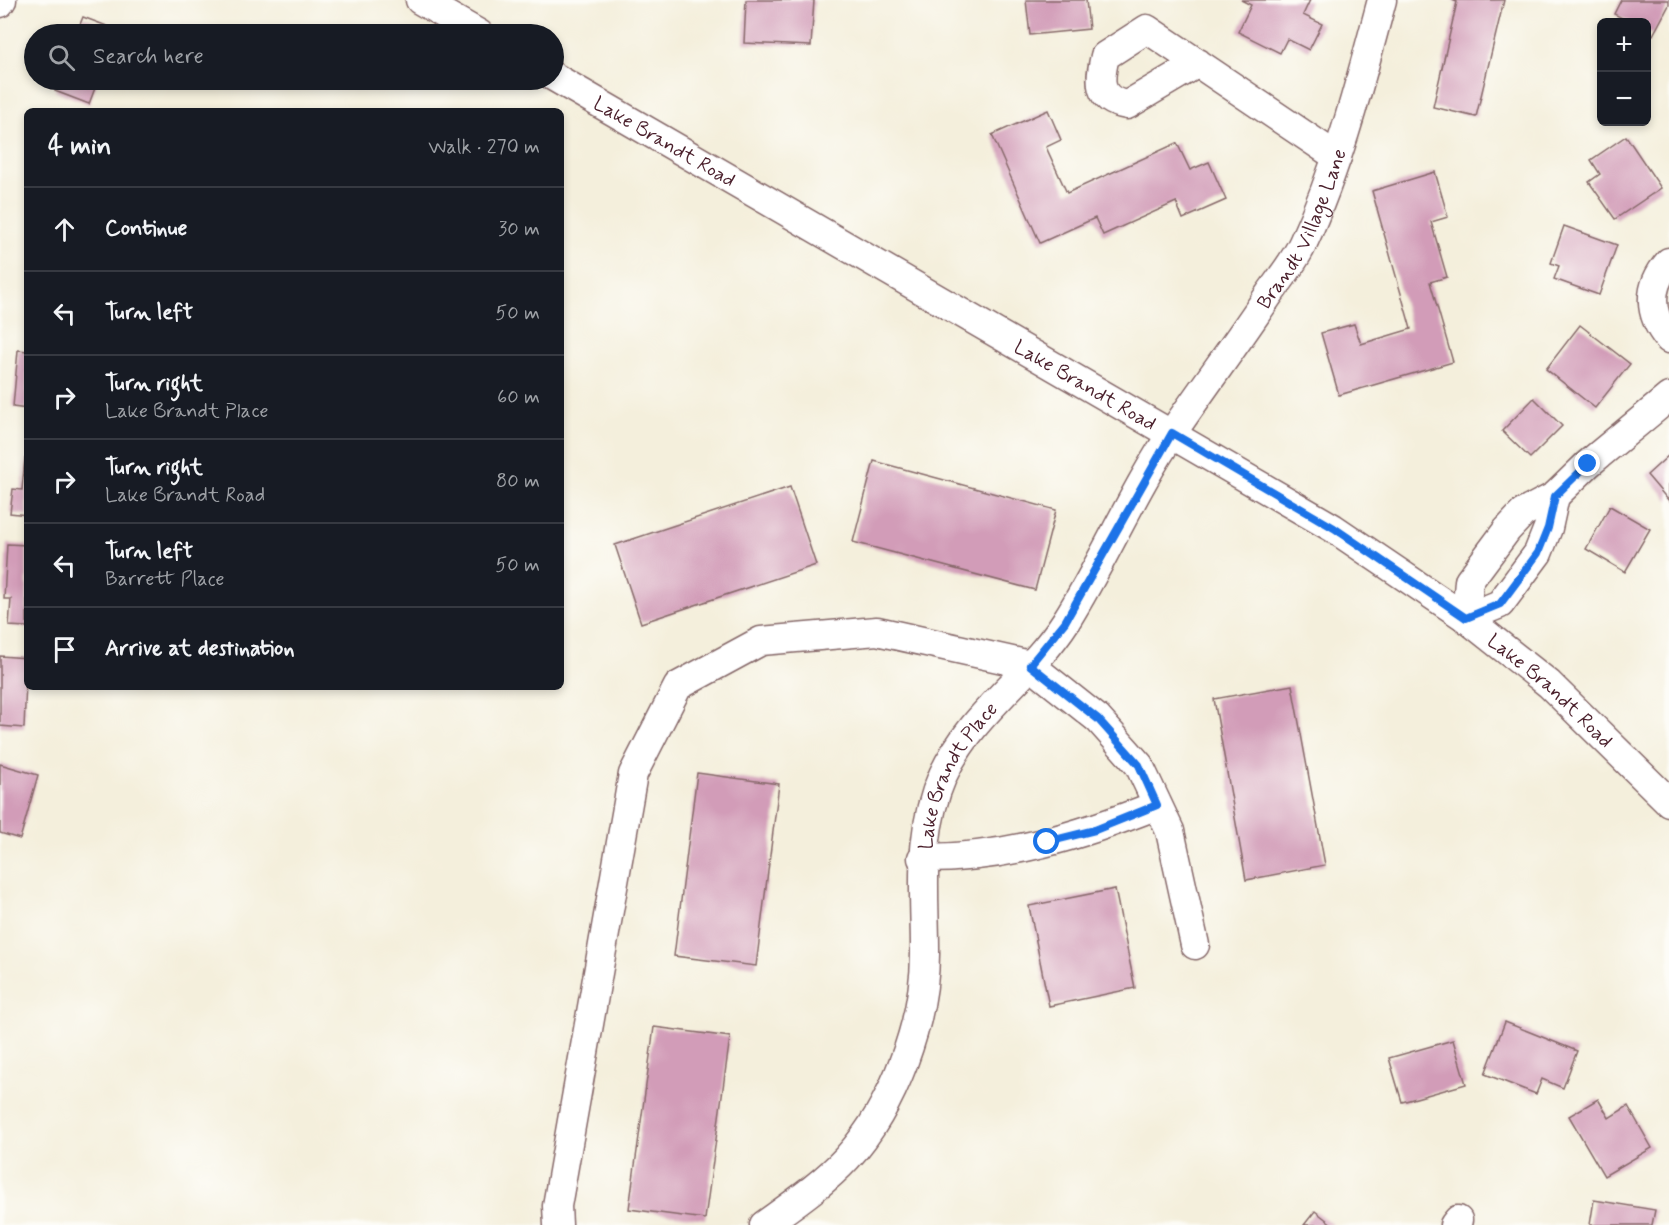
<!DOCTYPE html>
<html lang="en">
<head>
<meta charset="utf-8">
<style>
	:root { --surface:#171b24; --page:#242831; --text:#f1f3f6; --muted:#9ea1a6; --line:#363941 }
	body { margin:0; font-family:Mynerve,sans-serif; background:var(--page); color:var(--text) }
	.controls { position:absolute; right:18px; top:18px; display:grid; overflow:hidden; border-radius:9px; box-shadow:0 3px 9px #0003 }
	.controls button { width:54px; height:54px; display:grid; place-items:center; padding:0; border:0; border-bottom:2px solid var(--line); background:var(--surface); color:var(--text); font:30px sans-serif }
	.stop { position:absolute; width:18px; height:18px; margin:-14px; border:4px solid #1a73e8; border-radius:50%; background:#fff }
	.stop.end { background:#1a73e8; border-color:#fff; box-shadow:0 2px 6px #0008 }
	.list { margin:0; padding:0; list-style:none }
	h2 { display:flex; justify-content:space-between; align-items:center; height:78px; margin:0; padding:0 24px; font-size:26px }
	h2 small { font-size:20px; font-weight:400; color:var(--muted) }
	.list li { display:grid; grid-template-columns:39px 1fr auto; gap:18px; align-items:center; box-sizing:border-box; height:84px; padding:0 24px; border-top:2px solid var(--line) }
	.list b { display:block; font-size:22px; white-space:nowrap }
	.list p { margin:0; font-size:20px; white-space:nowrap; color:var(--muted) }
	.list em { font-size:20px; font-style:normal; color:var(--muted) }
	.icon { flex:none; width:33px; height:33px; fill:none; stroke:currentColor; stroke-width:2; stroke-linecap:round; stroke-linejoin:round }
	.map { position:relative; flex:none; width:1669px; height:1225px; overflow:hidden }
	.search { position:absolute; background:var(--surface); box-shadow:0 3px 9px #0003; left:24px; top:24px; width:540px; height:66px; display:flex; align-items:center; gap:15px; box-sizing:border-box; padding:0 21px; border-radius:33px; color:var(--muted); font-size:22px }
	.panel { position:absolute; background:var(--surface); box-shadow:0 3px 9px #0003; left:24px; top:108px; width:540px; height:582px; border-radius:9px }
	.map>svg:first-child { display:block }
</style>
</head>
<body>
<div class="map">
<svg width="1669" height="1225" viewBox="0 0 1669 1225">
	<rect width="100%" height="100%" fill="#fdfcf7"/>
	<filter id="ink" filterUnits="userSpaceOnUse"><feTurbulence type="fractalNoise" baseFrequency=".0167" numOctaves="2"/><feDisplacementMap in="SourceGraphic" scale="12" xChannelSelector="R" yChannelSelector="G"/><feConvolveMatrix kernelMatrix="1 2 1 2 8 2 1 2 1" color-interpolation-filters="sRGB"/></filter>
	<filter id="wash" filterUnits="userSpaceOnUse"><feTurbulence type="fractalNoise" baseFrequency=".008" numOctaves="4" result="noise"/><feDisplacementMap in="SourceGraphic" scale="24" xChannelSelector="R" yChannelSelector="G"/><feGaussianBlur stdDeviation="1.35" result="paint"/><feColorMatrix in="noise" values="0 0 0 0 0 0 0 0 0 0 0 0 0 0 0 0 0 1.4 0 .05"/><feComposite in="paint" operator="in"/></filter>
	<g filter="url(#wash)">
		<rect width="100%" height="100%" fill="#f4efdc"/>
		<g id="blocks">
			<g fill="#d29cb8">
				<polygon points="746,0 814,0 811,46 744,43"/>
				<polygon points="1026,0 1086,0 1089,29 1030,35"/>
				<polygon points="1241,0 1310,0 1303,15 1322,24 1309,50 1287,39 1280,53 1238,32 1251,5"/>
				<polygon points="1452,0 1504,0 1476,117 1433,107 1457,2"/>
				<polygon points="1621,0 1669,0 1669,5 1653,35 1646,31 1646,22 1630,22 1614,14"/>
				<polygon points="83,17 120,31 119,34 76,34"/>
				<polygon points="59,80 98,80 89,104 55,91"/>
				<polygon points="1048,110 1061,140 1046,147 1067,193 1177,143 1190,170 1209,162 1226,200 1183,219 1176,202 1103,235 1095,218 1040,243 992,135"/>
				<polygon points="1626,136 1661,188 1615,219 1589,182 1600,174 1591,160"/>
				<polygon points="1435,172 1448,217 1431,222 1447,277 1430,282 1453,362 1339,395 1321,333 1354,324 1361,344 1411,329 1372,191"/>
				<polygon points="1564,226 1617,245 1599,295 1554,279 1559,266 1551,263"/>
				<polygon points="1580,325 1630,364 1595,408 1546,369"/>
				<polygon points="18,350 27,351 27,409 13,407"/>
				<polygon points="1534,398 1562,426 1530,458 1502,431"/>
				<polygon points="1669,455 1669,501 1647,475"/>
				<polygon points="25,457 27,515 10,513 13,489 22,490"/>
				<polygon points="874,461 1056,510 1035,590 853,542"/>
				<polygon points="790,487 816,565 641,623 615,545"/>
				<polygon points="1610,506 1650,529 1625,572 1586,549"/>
				<polygon points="7,544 27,545 27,627 9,626 11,599 4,599"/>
				<polygon points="0,656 27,658 24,728 0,726"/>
				<polygon points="1292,685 1325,865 1246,880 1214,699"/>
				<polygon points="0,764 38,775 20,839 0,833"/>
				<polygon points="697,773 779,784 756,966 674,956"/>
				<polygon points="1115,889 1135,988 1049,1006 1029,906"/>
				<polygon points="1505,1022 1577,1051 1563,1088 1542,1079 1536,1094 1485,1074"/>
				<polygon points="654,1027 730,1037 705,1219 629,1209"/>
				<polygon points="1453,1040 1466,1084 1402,1102 1389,1058"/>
				<polygon points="1598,1099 1609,1118 1628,1106 1652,1148 1604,1176 1569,1116"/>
				<polygon points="1594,1200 1655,1210 1652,1225 1590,1225"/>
				<polygon points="1315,1211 1333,1225 1304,1225"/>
			</g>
		</g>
	</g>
	<g filter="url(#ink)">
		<use href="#blocks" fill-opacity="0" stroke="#866869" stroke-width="1.5"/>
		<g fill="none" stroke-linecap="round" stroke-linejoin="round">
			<g stroke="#866869" stroke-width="31">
				<g id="minor">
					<polyline points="420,0 479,34"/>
					<polyline points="0,3 2,0"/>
					<path d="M1198,63L1127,105C1097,100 1099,81 1105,56L1147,29L1337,157"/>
					<path id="s1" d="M554,77L1333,528L1466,618L1549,684L1669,802"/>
					<path d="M1669,262C1647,287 1648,314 1669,339"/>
					<polyline points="1466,618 1469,581 1507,530 1523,513 1555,496 1588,464 1669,397"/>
					<polyline points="1466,618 1500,604 1538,553 1548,528 1555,496"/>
					<path d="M922,858C1005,859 1082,835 1157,805"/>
					<polyline points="558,1225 557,1206 633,774 678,686 761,641 877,631 1030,665 1098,719 1139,765 1170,831 1195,945"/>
					<path id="s2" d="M764,1225C793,1204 823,1184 847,1158C894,1107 926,1019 925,950C925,888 917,834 943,775C971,713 1030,677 1066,621C1105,559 1133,490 1175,429C1205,385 1238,341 1268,296C1280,279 1295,261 1303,243C1339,165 1360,82 1382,0"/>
					<polyline points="1454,1225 1458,1220"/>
				</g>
			</g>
			<use href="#minor" stroke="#fff" stroke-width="28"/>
		</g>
	</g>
	<g fill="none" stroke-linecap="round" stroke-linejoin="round" filter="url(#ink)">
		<polyline stroke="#1a73e8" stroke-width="8" points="1047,842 1095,830 1157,805 1139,765 1098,719 1030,665 1065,622 1172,433 1334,528 1466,618 1500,604 1538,553 1548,528 1555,496 1588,464"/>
	</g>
	<g text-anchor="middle" stroke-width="4.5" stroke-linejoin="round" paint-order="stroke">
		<g font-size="20" fill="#4a1f2b" stroke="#fdfcf7">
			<text dy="7" stroke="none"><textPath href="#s1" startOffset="128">Lake Brandt Road</textPath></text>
			<text dy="7" stroke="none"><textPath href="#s2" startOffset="1168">Brandt Village Lane</textPath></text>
			<text dy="7" stroke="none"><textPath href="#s1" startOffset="614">Lake Brandt Road</textPath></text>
			<text dy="7" stroke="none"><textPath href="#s1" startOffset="1172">Lake Brandt Road</textPath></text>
			<text dy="7" stroke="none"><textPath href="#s2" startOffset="516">Lake Brandt Place</textPath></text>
		</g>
	</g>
</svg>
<div class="controls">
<button>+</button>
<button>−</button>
</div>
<div class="stop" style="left:1047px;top:842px"></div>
<div class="stop end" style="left:1588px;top:464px"></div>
<div class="search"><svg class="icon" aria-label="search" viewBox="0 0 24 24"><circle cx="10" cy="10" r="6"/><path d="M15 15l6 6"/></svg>Search here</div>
<section class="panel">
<h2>4 min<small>Walk · 270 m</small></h2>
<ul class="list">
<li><svg class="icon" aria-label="ahead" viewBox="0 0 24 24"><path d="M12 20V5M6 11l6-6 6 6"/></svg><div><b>Continue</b></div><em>30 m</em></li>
<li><svg class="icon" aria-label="left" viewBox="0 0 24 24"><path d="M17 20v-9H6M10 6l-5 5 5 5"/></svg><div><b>Turn left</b></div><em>50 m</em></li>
<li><svg class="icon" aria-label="right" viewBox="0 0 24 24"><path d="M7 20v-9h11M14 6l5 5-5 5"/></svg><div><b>Turn right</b><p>Lake Brandt Place</p></div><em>60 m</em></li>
<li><svg class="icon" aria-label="right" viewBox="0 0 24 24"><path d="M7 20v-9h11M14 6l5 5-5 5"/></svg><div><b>Turn right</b><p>Lake Brandt Road</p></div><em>80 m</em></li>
<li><svg class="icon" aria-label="left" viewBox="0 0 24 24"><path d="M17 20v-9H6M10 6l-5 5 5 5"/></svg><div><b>Turn left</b><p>Barrett Place</p></div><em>50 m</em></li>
<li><svg class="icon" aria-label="arrive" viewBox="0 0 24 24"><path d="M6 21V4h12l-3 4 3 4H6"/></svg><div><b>Arrive at destination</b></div></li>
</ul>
</section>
</div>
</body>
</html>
